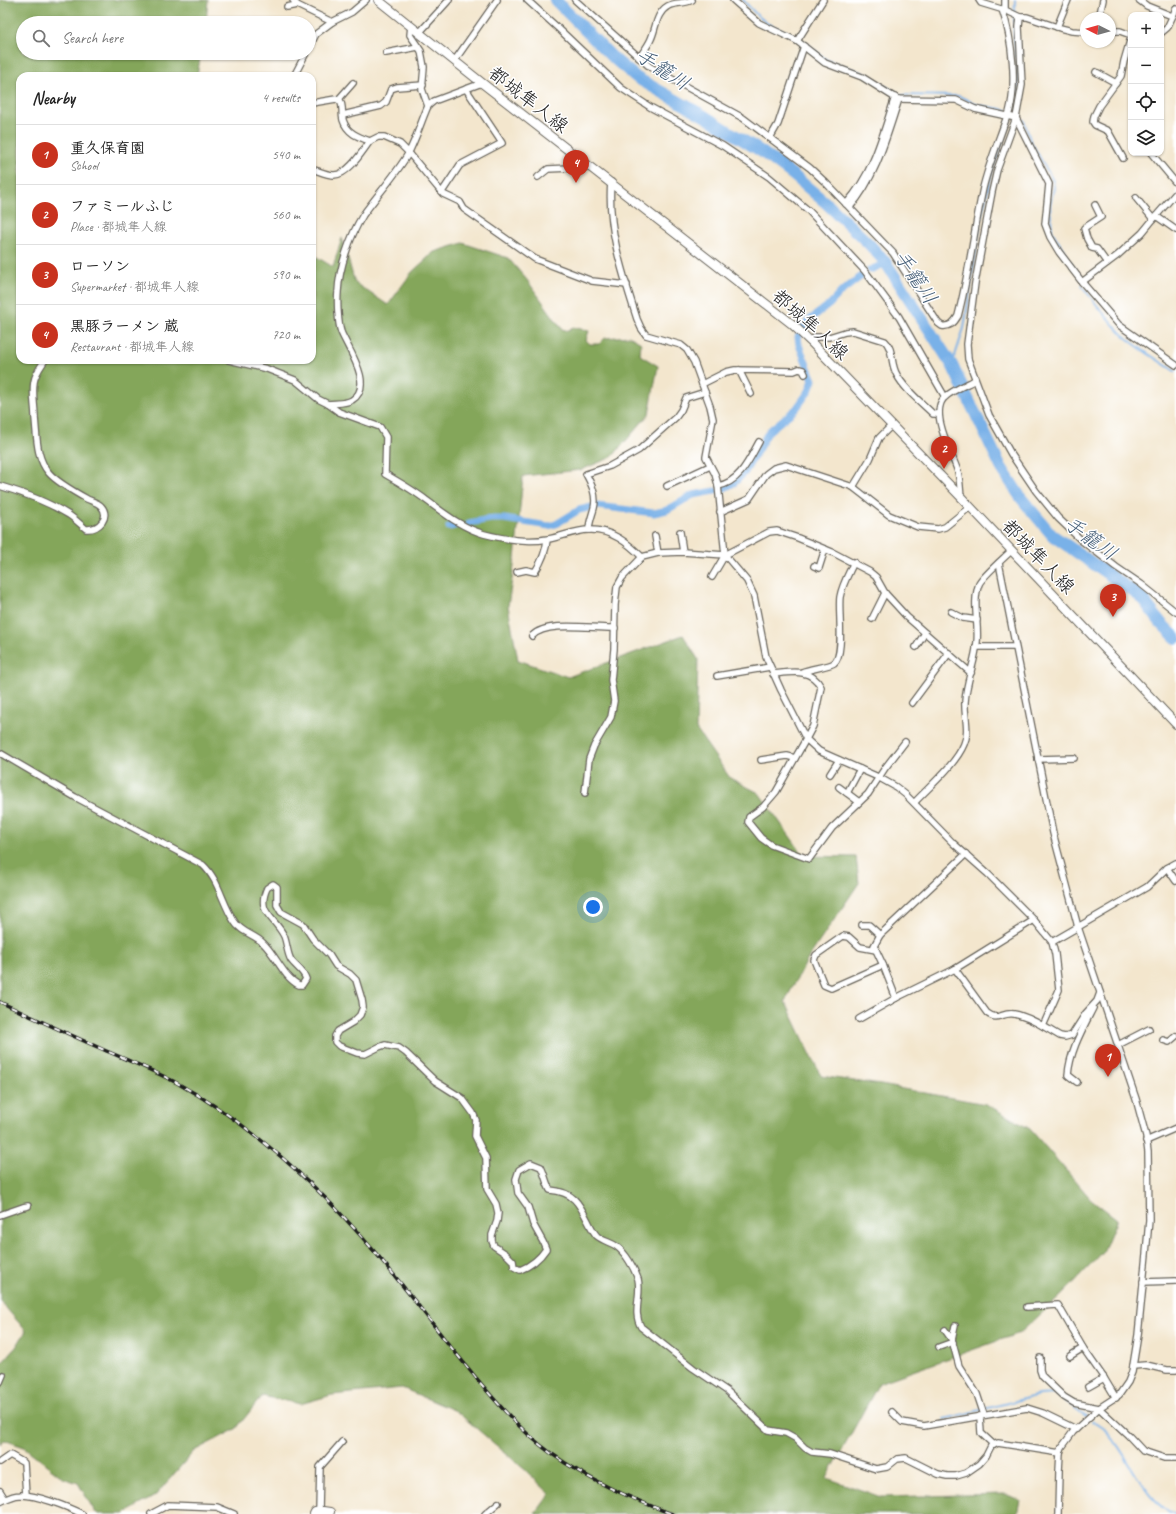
<!DOCTYPE html>
<html lang="en">
<head>
<meta charset="utf-8">
<style>
	:root { --surface:#fff; --page:#f6f6f6; --text:#222; --muted:#767676; --line:#e0e0e0; --accent:#c8321e }
	body { margin:0; font-family:Caveat,"Klee One",sans-serif; background:var(--page); color:var(--text) }
	.controls { position:absolute; right:12px; top:12px; display:grid; overflow:hidden; border-radius:8px; box-shadow:0 1px 3px #0004 }
	.controls button { width:36px; height:36px; display:grid; place-items:center; padding:0; border:0; border-bottom:1px solid var(--line); background:var(--surface); color:var(--text); font:20px sans-serif }
	.compass { position:absolute; left:1080px; top:12px; width:36px; height:36px; border-radius:50%; background:var(--surface); box-shadow:0 1px 3px #0004; rotate:276deg }
	.you { position:absolute; left:593px; top:907px; width:14px; height:14px; margin:-10px; border:3px solid #fff; border-radius:50%; background:#1a73e8; box-shadow:0 0 0 6px #1a73e833 }
	.badge { display:grid; place-items:center; width:26px; height:26px; border-radius:50%; background:var(--accent); color:#fff; font-size:13px; font-weight:700 }
	.pin { position:absolute; translate:-50% -33px; filter:drop-shadow(0 1px 2px #0008) }
	.pin::after { content:''; position:absolute; top:21px; width:14px; height:12px; background:inherit; clip-path:polygon(0 0,100% 0,50% 100%) }
	.list { margin:0; padding:0; list-style:none }
	h2 { display:flex; justify-content:space-between; align-items:center; height:52px; margin:0; padding:0 16px; font-size:17px }
	h2 small { font-size:13px; font-weight:400; color:var(--muted) }
	.list li { display:grid; grid-template-columns:26px 1fr auto; gap:12px; align-items:center; box-sizing:border-box; height:60px; padding:0 16px; border-top:1px solid var(--line) }
	.list b { display:block; font-size:15px; white-space:nowrap }
	.list p { margin:0; font-size:13px; white-space:nowrap; color:var(--muted) }
	.list em { font-size:13px; font-style:normal; color:var(--muted) }
	.icon { flex:none; width:22px; height:22px; fill:none; stroke:currentColor; stroke-width:2; stroke-linecap:round; stroke-linejoin:round }
	.map { position:relative; flex:none; width:1176px; height:1514px; overflow:hidden }
	.search { position:absolute; background:var(--surface); box-shadow:0 1px 3px #0004; left:16px; top:16px; width:300px; height:44px; display:flex; align-items:center; gap:10px; box-sizing:border-box; padding:0 14px; border-radius:22px; color:var(--muted); font-size:15px }
	.panel { position:absolute; background:var(--surface); box-shadow:0 1px 3px #0004; left:16px; top:72px; width:300px; height:292px; border-radius:12px }
	.map>svg:first-child { display:block }
</style>
</head>
<body>
<div class="map">
<svg width="1176" height="1514" viewBox="0 0 1176 1514">
	<rect width="100%" height="100%" fill="#fff"/>
	<filter id="ink" filterUnits="userSpaceOnUse"><feTurbulence type="fractalNoise" baseFrequency=".025" numOctaves="2"/><feDisplacementMap in="SourceGraphic" scale="8" xChannelSelector="R" yChannelSelector="G"/><feConvolveMatrix kernelMatrix="1 2 1 2 8 2 1 2 1" color-interpolation-filters="sRGB"/></filter>
	<filter id="wash" filterUnits="userSpaceOnUse"><feTurbulence type="fractalNoise" baseFrequency=".012" numOctaves="4" result="noise"/><feDisplacementMap in="SourceGraphic" scale="16" xChannelSelector="R" yChannelSelector="G"/><feGaussianBlur stdDeviation="0.9" result="paint"/><feColorMatrix in="noise" values="0 0 0 0 0 0 0 0 0 0 0 0 0 0 0 0 0 1.4 0 .05"/><feComposite in="paint" operator="in"/></filter>
	<g filter="url(#wash)">
		<rect width="100%" height="100%" fill="#f3e6cd"/>
		<polygon fill="#84a65a" stroke="#50613b" points="0,0 208,0 206,23 23,23 23,53 201,53 197,76 20,76 20,360 312,360 312,254 333,267 342,238 355,283 388,305 412,272 434,252 463,243 508,258 527,280 562,329 569,331 573,327 589,331 586,340 590,344 599,344 605,338 629,336 641,343 640,355 658,366 649,414 612,457 581,470 523,476 515,559 508,606 518,660 568,677 683,635 698,659 696,729 730,778 759,793 804,856 856,857 859,883 809,957 785,1001 821,1076 881,1085 986,1104 1030,1129 1091,1199 1117,1219 1103,1252 1062,1295 1020,1333 879,1383 827,1478 881,1497 1005,1494 1020,1500 1017,1514 535,1514 550,1494 524,1469 456,1411 402,1388 332,1395 300,1404 262,1396 236,1429 194,1451 155,1496 124,1514 99,1514 95,1512 78,1483 63,1478 24,1447 4,1440 0,1444 0,1365 16,1347 26,1331 0,1301"/>
		<g fill="none" stroke-linecap="round" stroke-linejoin="round">
			<g stroke="#79b1e8" stroke-width="2">
				<polyline points="743,0 756,14 768,24 797,37 827,60 863,73 900,95 959,96 978,105 1007,110"/>
				<path d="M1013,112C1023,92 1015,57 1014,35C1013,23 1015,11 1015,0"/>
				<polyline points="1024,120 1030,140 1053,181 1054,188 1050,205 1052,231 1075,269"/>
				<path d="M1082,286C1095,303 1108,320 1123,335C1139,349 1158,360 1176,372"/>
				<polyline points="952,365 964,328 981,217 993,168 1010,121"/>
				<polyline points="945,1419 1039,1395 1055,1394 1086,1416"/>
				<path d="M1092,1421C1096,1424 1101,1427 1105,1430C1129,1452 1142,1503 1175,1514"/>
			</g>
			<g stroke="#79b1e8" stroke-width="7">
				<polyline points="870,270 886,263"/>
				<polyline points="723,489 734,483 745,472 769,431 796,409 809,391 813,380 799,345 798,337 803,328 808,321 830,304 841,292 863,275"/>
				<polyline points="597,506 654,513 667,510 693,495 715,491"/>
				<polyline points="469,523 490,519 504,519 549,526 556,524 579,510 592,507"/>
				<polyline points="449,527 454,526"/>
			</g>
			<polyline stroke="#79b1e8" stroke-width="12" points="555,0 612,57 637,78 706,117 762,152 793,175 826,203 869,244 886,263 952,365 1001,467 1021,498 1052,535 1141,597 1161,623 1176,638"/>
		</g>
	</g>
	<g filter="url(#ink)">
		<g fill="none" stroke-linecap="round" stroke-linejoin="round">
			<g stroke="#67635a" stroke-width="8">
				<g id="street">
					<polyline points="293,0 297,5 332,22"/>
					<polyline points="527,0 559,29 621,88 650,107 723,146 769,177 809,211 865,271 899,317 945,397"/>
					<path d="M575,0L650,67L743,118L810,168L826,183L893,253L938,323L942,326C950,327 954,323 958,316C969,274 974,230 983,188C989,163 999,140 1007,116"/>
					<polyline points="733,0 759,23 797,41 825,63 862,77 897,99 956,100 975,109 1016,118"/>
					<polyline points="979,0 981,3 1004,10"/>
					<polyline points="1005,0 1005,10 1020,17 1027,17 1060,28 1072,31 1086,32"/>
					<polyline points="1139,0 1147,6 1172,16"/>
					<polyline points="287,7 297,5"/>
					<path d="M1002,9C1012,38 1018,86 1008,116"/>
					<polyline points="1020,17 1019,27 1022,85 1016,118 997,170 992,192 975,283 967,344 968,359 989,415 1011,454 1036,491 1058,518 1081,540 1116,567 1141,584 1176,612"/>
					<polyline points="1099,18 1103,0"/>
					<polyline points="411,26 410,35 421,51 424,67 422,89 428,106"/>
					<polyline points="1057,27 1068,0"/>
					<polyline points="1110,31 1120,31 1131,35"/>
					<polyline points="420,32 449,0"/>
					<polyline points="1161,33 1167,28 1176,9"/>
					<polyline points="797,41 823,0"/>
					<polyline points="309,48 316,34 332,22 352,12 366,0"/>
					<polyline points="249,53 255,55 262,53"/>
					<polyline points="386,53 418,47"/>
					<path d="M639,58C643,52 648,46 651,39C656,28 656,13 668,6C675,2 685,4 692,0"/>
					<polyline points="455,60 497,0"/>
					<polyline points="1096,72 1116,83"/>
					<polyline points="294,76 306,53"/>
					<polyline points="338,100 353,83"/>
					<path d="M312,103L336,99L340,100C344,108 341,113 343,120C347,133 358,137 370,141L378,137H384L400,144L409,153L443,194L460,202L464,209L535,259L592,281L627,285"/>
					<polyline points="343,115 381,106 386,102 391,89 397,87 423,85"/>
					<polyline points="1016,118 1049,184 1045,224 1050,237 1059,252 1082,282 1119,325 1176,365"/>
					<polyline points="770,138 778,124 804,46"/>
					<polyline points="1151,153 1176,183"/>
					<polyline points="1123,158 1108,131 1095,125 1093,122 1094,116 1099,106 1121,76 1124,61 1131,37"/>
					<path d="M312,169C319,171 326,175 334,175C348,175 362,152 370,141"/>
					<polyline points="538,177 548,169 570,168 584,161"/>
					<path d="M611,182C607,228 623,275 637,319L641,328L646,335L681,345L687,350L694,362L710,406L713,419L706,457L715,474L718,485L725,555L747,581L754,596L766,657L781,690L806,739L819,751L878,777L896,787L906,795L953,843L988,874L1034,920L1052,942L1147,887L1167,868L1176,863"/>
					<polyline points="442,192 460,165 502,143 466,89"/>
					<polyline points="1136,198 1153,219"/>
					<path d="M846,204C873,175 883,134 895,97"/>
					<polyline points="1095,205 1101,217 1084,228 1087,239 1092,248 1097,249 1107,263"/>
					<path d="M850,207C876,178 887,135 899,99"/>
					<polyline points="1156,216 1176,193"/>
					<polyline points="1082,282 1118,255 1142,233 1156,216 1176,230"/>
					<path d="M811,342L815,337H829L845,332L853,331L885,341C894,349 890,364 897,375C905,390 921,402 933,414H939"/>
					<path d="M229,360L267,369L295,380L318,399L328,404L339,412L380,427L386,437L385,474C399,482 413,490 426,500C444,513 462,528 484,534C504,539 527,543 548,539C561,537 576,530 589,530C611,529 628,543 642,557"/>
					<polyline points="739,370 751,394"/>
					<polyline points="702,384 726,372 735,370 794,371 799,369 803,370 805,374"/>
					<path d="M328,404C335,403 346,404 352,400C375,386 348,349 341,332C338,323 337,302 338,292C339,268 350,236 363,215C378,194 395,176 408,154C416,139 421,122 428,106L434,101L482,83"/>
					<path d="M0,486C24,493 48,502 69,515C75,519 80,524 86,529C99,530 111,517 101,506C97,502 91,501 87,499C78,494 56,481 49,473C36,458 37,437 35,418C35,406 32,394 34,382C35,374 41,366 45,360"/>
					<polyline points="667,486 710,466"/>
					<path d="M718,486C740,482 749,460 759,442"/>
					<polyline points="853,487 870,459 879,438 892,425"/>
					<path d="M961,497C960,489 960,480 958,472C953,455 928,412 945,397C953,390 966,385 975,380"/>
					<polyline points="720,512 749,499 766,474 774,468 786,465 853,487 889,515 918,527 938,529 945,527 970,507"/>
					<path d="M589,530C589,522 592,516 594,508C597,496 592,485 586,474L610,466L639,450L676,417L681,410L686,398L705,392"/>
					<polyline points="680,532 683,552"/>
					<polyline points="655,536 658,553"/>
					<polyline points="999,563 1053,833 1078,927 1136,1099 1146,1136 1148,1152 1149,1220 1146,1254 1138,1335 1132,1372 1128,1382 1119,1395 1099,1408 1073,1432 1062,1447 1060,1453 1059,1471 1058,1514"/>
					<polyline points="814,566 819,568 825,549"/>
					<path d="M517,572L526,570L535,572C542,561 546,552 547,540"/>
					<polyline points="712,577 725,555 769,532 777,531 798,538 832,552 870,572 876,577 885,593 907,617 971,673"/>
					<polyline points="951,612 963,618 977,620"/>
					<polyline points="872,619 885,593"/>
					<path d="M532,636C547,620 593,629 615,628"/>
					<polyline points="916,647 925,633"/>
					<polyline points="976,647 1015,647"/>
					<path d="M802,672C809,669 831,666 834,663C845,655 838,610 840,597C842,585 849,573 854,562"/>
					<path d="M773,674C793,672 811,668 821,687L813,726L806,739L776,792L763,807L749,817L748,822L761,838L771,845L809,859L832,828L868,794L885,768L905,742"/>
					<polyline points="717,676 770,667"/>
					<polyline points="912,703 949,653"/>
					<path d="M0,753L75,797L203,865C219,880 222,903 234,921C241,933 254,934 263,943C276,955 283,977 299,985H302L306,979C304,971 295,966 291,960C287,953 287,943 284,936C274,916 256,913 267,888L273,884L277,887V905L281,912L303,924L313,939L329,955L336,966L350,974L356,980L362,1000L363,1007L360,1015L353,1022L338,1031L335,1036V1042L339,1046L357,1053L365,1054L379,1047L385,1045L399,1048L406,1053L435,1081L462,1098L473,1113L476,1120L475,1136L486,1158L487,1189L496,1204L498,1213L497,1221L492,1235V1241L494,1246L506,1254L513,1261L514,1267L520,1270C530,1266 540,1258 546,1249L543,1242L533,1224L528,1207L518,1193L516,1179L519,1170L531,1163L541,1167C545,1175 546,1183 550,1190C574,1192 579,1203 589,1223C591,1227 594,1233 597,1236C603,1241 610,1242 616,1246C626,1253 634,1268 638,1279C642,1295 632,1312 641,1327L693,1368L727,1391L768,1430L786,1433L795,1438L805,1448L812,1452L830,1454L876,1469L887,1467L897,1459L906,1458L938,1474L947,1476H956L966,1473L979,1464L986,1456L991,1446L998,1443L1060,1453"/>
					<polyline points="1038,759 1074,758"/>
					<polyline points="761,760 787,756 795,758"/>
					<polyline points="830,774 839,760"/>
					<polyline points="839,787 859,802"/>
					<polyline points="585,793 589,759 594,746 611,717 614,701 611,680 614,649 615,605 617,587 622,578 642,557 658,553 683,552 725,555"/>
					<polyline points="847,793 860,769"/>
					<path d="M915,802C930,786 956,764 964,744C970,731 964,715 965,702C966,682 975,663 977,642C979,624 972,602 979,584C983,576 1004,558 1011,551"/>
					<polyline points="1167,868 1176,881"/>
					<polyline points="862,925 869,925 880,935"/>
					<polyline points="876,950 883,965"/>
					<path d="M955,969L987,1013C999,1022 1001,1012 1014,1014C1030,1017 1046,1028 1060,1036L1065,1037L1072,1035L1086,1013L1097,1001L1100,993"/>
					<polyline points="896,998 883,965 831,988 824,985 814,960 816,955 843,936 849,937 860,947 876,950 874,946 880,935 966,854"/>
					<polyline points="859,1019 896,998 955,969 1034,920"/>
					<polyline points="1043,1026 1059,990 1055,954 1052,942"/>
					<polyline points="1163,1040 1169,1042 1176,1036"/>
					<polyline points="1118,1045 1149,1029"/>
					<path d="M1077,1082L1068,1075C1070,1051 1082,1030 1093,1008"/>
					<polyline points="1146,1141 1176,1128"/>
					<polyline points="0,1215 23,1207 28,1206"/>
					<polyline points="1143,1282 1176,1281"/>
					<polyline points="1027,1307 1058,1305 1083,1348 1104,1378 1116,1398"/>
					<polyline points="955,1326 952,1340 959,1366 977,1394 984,1415"/>
					<polyline points="945,1330 952,1340"/>
					<polyline points="939,1347 953,1342"/>
					<polyline points="1070,1356 1083,1348"/>
					<polyline points="1040,1358 1040,1370 1042,1376 1064,1397 1074,1403 1099,1408 1128,1435 1143,1451 1164,1458 1176,1458"/>
					<polyline points="1133,1366 1146,1365 1167,1370 1176,1370"/>
					<polyline points="0,1382 3,1375"/>
					<polyline points="1088,1387 1104,1378"/>
					<polyline points="892,1412 902,1422 924,1426 1027,1408 1043,1413 1076,1429"/>
					<polyline points="980,1416 981,1433 994,1445"/>
					<polyline points="0,1462 10,1455 24,1463 26,1495"/>
					<polyline points="0,1491 5,1499"/>
					<path d="M0,1502C6,1499 13,1495 20,1495C35,1494 68,1507 82,1514"/>
					<polyline points="319,1511 320,1467 342,1442"/>
					<polyline points="151,1514 168,1505 217,1507 234,1514"/>
					<polyline points="485,1514 498,1503"/>
				</g>
			</g>
			<g stroke="#67635a" stroke-width="10">
				<polyline id="secondary" points="314,1514 315,1512 323,1511 330,1512"/>
			</g>
			<g stroke="#67635a" stroke-width="10">
				<polyline id="primary" points="378,0 482,83 792,324 811,342 961,497 1176,724"/>
			</g>
			<use href="#street" stroke="#fff" stroke-width="5.5"/>
			<use href="#secondary" stroke="#fff" stroke-width="8"/>
			<use href="#primary" stroke="#fff" stroke-width="8"/>
			<g stroke="#1c1c1c" stroke-width="3.5">
				<path id="rail" d="M0,1002C34,1018 68,1034 102,1049C127,1060 153,1070 177,1083C226,1110 270,1145 311,1184C361,1231 404,1287 446,1341C478,1380 511,1424 552,1454C588,1480 630,1498 672,1514"/>
			</g>
			<use href="#rail" stroke="#fff" stroke-width="2" stroke-dasharray="6" stroke-linecap="butt"/>
		</g>
	</g>
	<g text-anchor="middle" stroke-width="3" stroke-linejoin="round" paint-order="stroke">
		<g font-size="19" fill="#1c1c1c" stroke="#fff">
			<text transform="translate(529 99) rotate(38)" y="7">都城隼人線</text>
			<text transform="translate(811 324) rotate(42)" y="7">都城隼人線</text>
			<text transform="translate(1039 556) rotate(46)" y="7">都城隼人線</text>
		</g>
		<g font-size="20" font-style="italic" fill="#465f78" stroke="#fff">
			<text transform="translate(663 69) rotate(33)" y="7">手籠川</text>
			<text transform="translate(916 277) rotate(56)" y="7">手籠川</text>
			<text transform="translate(1091 538) rotate(36)" y="7">手籠川</text>
		</g>
	</g>
</svg>
<div class="controls">
<button>+</button>
<button>−</button>
<button><svg class="icon" aria-label="locate" viewBox="0 0 24 24"><circle cx="12" cy="12" r="6"/><path d="M12 2v4M12 18v4M2 12h4M18 12h4"/></svg></button>
<button><svg class="icon" aria-label="layers" viewBox="0 0 24 24"><path d="M12 4l9 5-9 5-9-5zM3 14l9 5 9-5"/></svg></button>
</div>
<svg class="compass" viewBox="-18 -18 36 36"><path d="M0-13l5 13h-10z" fill="#e53935"/><path d="M0 13l5-13h-10z" fill="#767676"/></svg>
<div class="you"></div>
<div class="pin badge" style="left:1108px;top:1077px">1</div>
<div class="pin badge" style="left:944px;top:469px">2</div>
<div class="pin badge" style="left:1113px;top:617px">3</div>
<div class="pin badge" style="left:576px;top:183px">4</div>
<div class="search"><svg class="icon" aria-label="search" viewBox="0 0 24 24"><circle cx="10" cy="10" r="6"/><path d="M15 15l6 6"/></svg>Search here</div>
<section class="panel">
<h2>Nearby<small>4 results</small></h2>
<ul class="list">
<li><span class="badge">1</span><div><b>重久保育園</b><p>School</p></div><em>540 m</em></li>
<li><span class="badge">2</span><div><b>ファミールふじ</b><p>Place · 都城隼人線</p></div><em>560 m</em></li>
<li><span class="badge">3</span><div><b>ローソン</b><p>Supermarket · 都城隼人線</p></div><em>590 m</em></li>
<li><span class="badge">4</span><div><b>黒豚ラーメン 蔵</b><p>Restaurant · 都城隼人線</p></div><em>720 m</em></li>
</ul>
</section>
</div>
</body>
</html>
